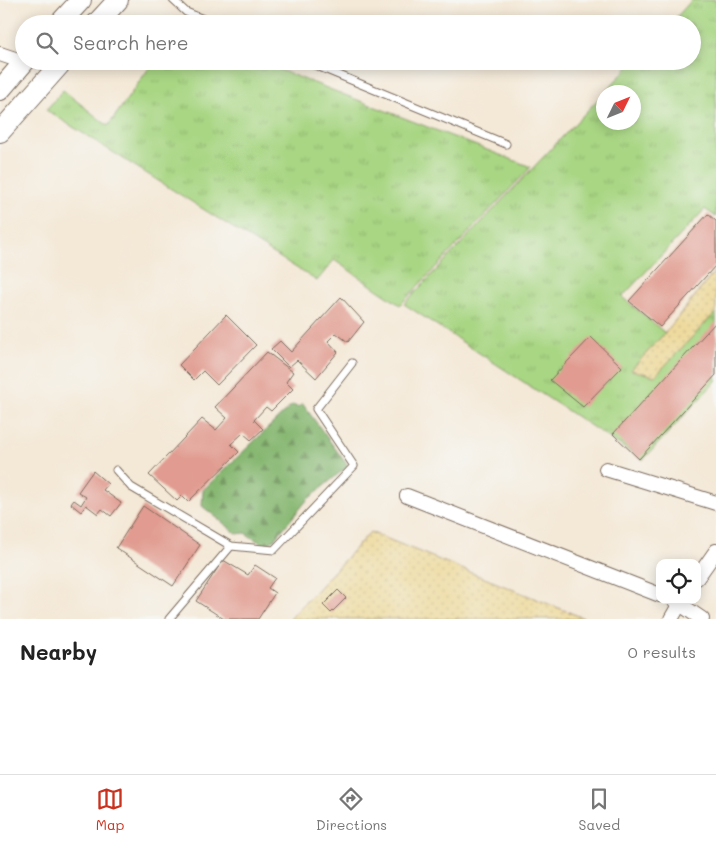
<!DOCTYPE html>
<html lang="en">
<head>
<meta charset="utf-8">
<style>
	:root { --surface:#fff; --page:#f6f6f6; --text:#222; --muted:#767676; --line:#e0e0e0; --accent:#c8321e }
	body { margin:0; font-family:Mali,sans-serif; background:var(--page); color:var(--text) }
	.controls { position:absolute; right:15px; bottom:15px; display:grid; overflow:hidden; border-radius:10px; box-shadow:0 2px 12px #0003 }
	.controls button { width:45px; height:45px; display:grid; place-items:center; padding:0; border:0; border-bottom:1px solid var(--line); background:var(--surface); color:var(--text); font:25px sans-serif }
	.compass { position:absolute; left:596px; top:85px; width:45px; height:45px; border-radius:50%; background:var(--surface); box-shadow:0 2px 12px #0003; rotate:47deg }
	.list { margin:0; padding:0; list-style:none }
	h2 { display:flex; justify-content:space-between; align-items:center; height:65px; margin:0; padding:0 20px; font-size:21px }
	h2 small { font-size:16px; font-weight:400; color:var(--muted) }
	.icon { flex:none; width:28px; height:28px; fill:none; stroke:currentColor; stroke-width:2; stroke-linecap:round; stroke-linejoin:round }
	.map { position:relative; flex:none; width:716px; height:619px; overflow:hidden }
	.search { position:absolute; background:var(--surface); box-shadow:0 2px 12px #0003; left:15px; right:15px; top:15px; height:55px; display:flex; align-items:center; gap:12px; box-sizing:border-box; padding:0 18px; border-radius:28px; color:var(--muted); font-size:19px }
	.sheet { height:155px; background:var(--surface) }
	nav { display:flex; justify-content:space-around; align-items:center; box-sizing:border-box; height:70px; border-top:1px solid var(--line); background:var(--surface); font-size:14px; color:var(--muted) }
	nav a { display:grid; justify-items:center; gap:2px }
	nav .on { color:var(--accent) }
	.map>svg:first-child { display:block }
</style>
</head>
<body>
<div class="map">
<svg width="716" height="619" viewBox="0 0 716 619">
	<defs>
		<pattern id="grass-tufts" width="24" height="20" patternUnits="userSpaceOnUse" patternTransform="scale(1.25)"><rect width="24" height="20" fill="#a8d683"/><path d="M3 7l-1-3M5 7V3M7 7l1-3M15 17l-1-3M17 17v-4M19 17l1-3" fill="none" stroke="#92b871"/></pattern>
		<pattern id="forest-firs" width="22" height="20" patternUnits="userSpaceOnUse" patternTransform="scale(1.25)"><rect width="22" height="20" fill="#86b771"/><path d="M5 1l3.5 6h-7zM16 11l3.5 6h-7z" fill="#6f955c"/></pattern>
		<pattern id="sand-dots" width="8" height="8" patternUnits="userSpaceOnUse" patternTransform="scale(1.25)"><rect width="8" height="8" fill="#eeda9e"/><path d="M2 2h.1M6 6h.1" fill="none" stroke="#cdbb88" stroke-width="1.8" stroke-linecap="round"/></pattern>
	</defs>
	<rect width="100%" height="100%" fill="#f6f6f2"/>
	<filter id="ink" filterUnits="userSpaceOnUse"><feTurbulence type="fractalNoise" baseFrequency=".02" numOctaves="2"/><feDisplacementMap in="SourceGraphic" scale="10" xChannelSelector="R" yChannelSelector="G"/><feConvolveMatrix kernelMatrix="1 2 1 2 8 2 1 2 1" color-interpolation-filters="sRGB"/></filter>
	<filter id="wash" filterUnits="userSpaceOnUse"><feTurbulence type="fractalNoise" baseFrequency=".0096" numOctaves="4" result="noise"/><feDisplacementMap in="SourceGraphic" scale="20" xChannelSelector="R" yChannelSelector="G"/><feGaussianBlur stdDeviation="1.12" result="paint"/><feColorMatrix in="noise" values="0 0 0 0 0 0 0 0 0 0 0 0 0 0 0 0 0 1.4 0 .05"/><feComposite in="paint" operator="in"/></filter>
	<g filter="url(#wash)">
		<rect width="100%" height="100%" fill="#f4e8d6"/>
		<g fill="url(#grass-tufts)" stroke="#728050">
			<polygon points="692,0 716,0 716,217 705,209 622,297 665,333 632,369 654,376 716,312 716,381 643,460 404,304 603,94 604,122 634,122 634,92 605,92 634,61 692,61 692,24 670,24"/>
			<polygon points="154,61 257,61 531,167 400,305 334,260 317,281 46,110 63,90 108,126"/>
		</g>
		<polygon fill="url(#forest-firs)" stroke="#607048" points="302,403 348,466 308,499 273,541 264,545 245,533 237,534 202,506 203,490 292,405 298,407"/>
		<g fill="url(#sand-dots)" stroke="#94825e">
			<polygon points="716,270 716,312 655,376 631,370 665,333"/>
			<polygon points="370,532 586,619 290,619"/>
		</g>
		<g id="blocks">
			<g fill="#e19b90">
				<polygon points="708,214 716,221 716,265 660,327 629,301"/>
				<polygon points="341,297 364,322 348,342 336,333 328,341 338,352 316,378 297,360 289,367 271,349 280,341 291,352"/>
				<polygon points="226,315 256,345 217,385 203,371 194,380 179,365"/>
				<polygon points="716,322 716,375 639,459 613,434"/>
				<polygon points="591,337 622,367 583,407 550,380"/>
				<polygon points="267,352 293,372 286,382 293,389 271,411 266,407 254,420 263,429 251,440 243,433 231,444 239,452 188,502 182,496 177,501 149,475 202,419 216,430 227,418 215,407"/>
				<polygon points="93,471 108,484 103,490 121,503 111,516 102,509 98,514 86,505 81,512 71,504 74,500 81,505 86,497 78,492"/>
				<polygon points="143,506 200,545 173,586 116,548"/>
				<polygon points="223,560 248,575 255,565 275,578 268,588 275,593 258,619 224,619 196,601"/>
				<polygon points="338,590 346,598 331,613 323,605"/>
			</g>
		</g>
	</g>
	<g filter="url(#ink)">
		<use href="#blocks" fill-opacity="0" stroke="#7c6c5e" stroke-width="1"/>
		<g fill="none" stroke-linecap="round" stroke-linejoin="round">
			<g stroke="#7c6c5e" stroke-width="9">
				<g id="lane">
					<polyline points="173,0 186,12 215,24"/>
					<polyline points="305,61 506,144"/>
					<polyline points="116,470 131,487 231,546 274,550 354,466 316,409 352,363"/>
					<polyline points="169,619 231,546"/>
				</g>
			</g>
			<g stroke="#7c6c5e" stroke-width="16">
				<g id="street">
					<polyline points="0,54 24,62"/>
					<polyline points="606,469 716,503"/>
					<polyline points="407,496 660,595"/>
					<polyline points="697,578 716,551"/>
					<polyline points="674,600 702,619"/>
					<polyline points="671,619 682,600"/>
				</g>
			</g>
			<g stroke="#7c6c5e" stroke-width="22">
				<g id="secondary">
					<polyline points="59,24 81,0"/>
					<polyline points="96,24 118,0"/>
					<polyline points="0,90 25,61"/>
					<polyline points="0,132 63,61"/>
				</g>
			</g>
			<use href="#lane" stroke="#fff" stroke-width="7"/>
			<use href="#street" stroke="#fff" stroke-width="14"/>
			<use href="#secondary" stroke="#fff" stroke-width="20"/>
		</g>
	</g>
</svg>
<div class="controls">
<button><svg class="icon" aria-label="locate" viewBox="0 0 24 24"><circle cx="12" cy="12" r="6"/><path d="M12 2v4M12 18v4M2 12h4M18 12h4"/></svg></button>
</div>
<svg class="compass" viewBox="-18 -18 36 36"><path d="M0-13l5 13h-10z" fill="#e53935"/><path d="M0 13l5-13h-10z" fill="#767676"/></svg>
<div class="search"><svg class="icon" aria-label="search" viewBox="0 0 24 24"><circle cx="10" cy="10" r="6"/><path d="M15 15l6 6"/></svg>Search here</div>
</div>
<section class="sheet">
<h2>Nearby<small>0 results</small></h2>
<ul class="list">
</ul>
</section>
<nav>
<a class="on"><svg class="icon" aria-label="map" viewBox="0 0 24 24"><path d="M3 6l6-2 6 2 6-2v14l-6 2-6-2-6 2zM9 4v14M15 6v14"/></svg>Map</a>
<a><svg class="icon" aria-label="directions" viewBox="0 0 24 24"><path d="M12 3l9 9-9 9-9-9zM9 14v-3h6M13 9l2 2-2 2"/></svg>Directions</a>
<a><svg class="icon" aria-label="saved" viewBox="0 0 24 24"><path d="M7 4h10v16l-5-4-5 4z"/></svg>Saved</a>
</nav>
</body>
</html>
